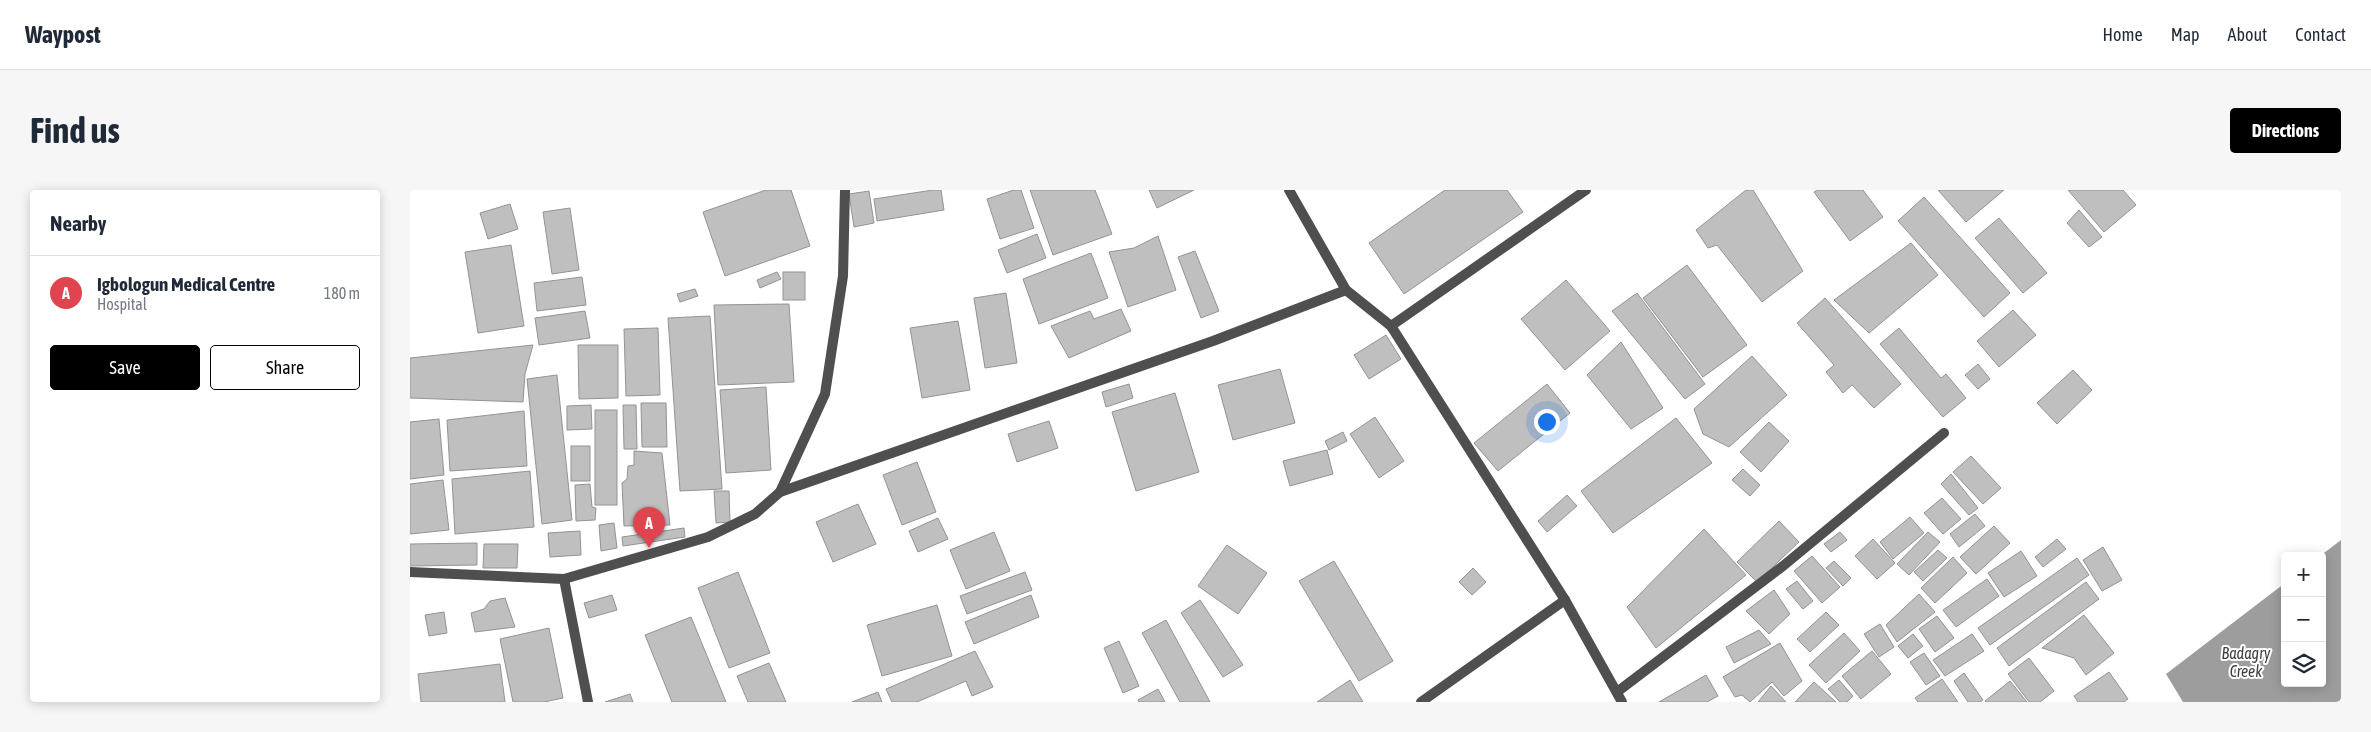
<!DOCTYPE html>
<html lang="en">
<head>
<meta charset="utf-8">
<style>
	:root { --surface:#fff; --page:#f6f6f7; --text:#1f2937; --muted:#747a83; --line:#e0e1e3; --accent:#000 }
	body { margin:0; font-family:"Asap Condensed",sans-serif; background:var(--page); color:var(--text) }
	.controls { position:absolute; right:15px; bottom:15px; display:grid; overflow:hidden; border-radius:5px; box-shadow:0 2px 12px #0003 }
	.controls button { width:45px; height:45px; display:grid; place-items:center; padding:0; border:0; border-bottom:1px solid var(--line); background:var(--surface); color:var(--text); font:25px sans-serif }
	.you { position:absolute; left:1136px; top:231px; width:18px; height:18px; margin:-12px; border:4px solid #fff; border-radius:50%; background:#1a73e8; box-shadow:0 0 0 8px #1a73e833 }
	.badge { display:grid; place-items:center; width:32px; height:32px; border-radius:50%; background:var(--accent); color:#fff; font-size:16px; font-weight:700 }
	.pin { position:absolute; translate:-50% -41px; filter:drop-shadow(0 1px 2px #0008) }
	.pin::after { content:''; position:absolute; top:26px; width:18px; height:15px; background:inherit; clip-path:polygon(0 0,100% 0,50% 100%) }
	.list { margin:0; padding:0; list-style:none }
	h2 { display:flex; justify-content:space-between; align-items:center; height:65px; margin:0; padding:0 20px; font-size:21px }
	h2 small { font-size:16px; font-weight:400; color:var(--muted) }
	.list li { display:grid; grid-template-columns:32px 1fr auto; gap:15px; align-items:center; box-sizing:border-box; height:75px; padding:0 20px; border-top:1px solid var(--line) }
	.list b { display:block; font-size:19px; white-space:nowrap }
	.list p { margin:0; font-size:16px; white-space:nowrap; color:var(--muted) }
	.list em { font-size:16px; font-style:normal; color:var(--muted) }
	.actions { display:flex; gap:10px; padding:15px 20px }
	.actions a { flex:1; padding:11px 0; border:1px solid var(--accent); border-radius:5px; text-align:center; font-size:18px; color:var(--accent) }
	.actions .main { background:var(--accent); color:#fff }
	.icon { flex:none; width:28px; height:28px; fill:none; stroke:currentColor; stroke-width:2; stroke-linecap:round; stroke-linejoin:round }
	.map { position:relative; flex:none; width:1931px; height:512px; overflow:hidden; border-radius:5px }
	header { display:flex; align-items:center; gap:30px; box-sizing:border-box; height:70px; padding:0 25px; background:var(--surface); border-bottom:1px solid var(--line) }
	header strong { font-size:24px }
	nav { display:flex; gap:28px; margin-inline-start:auto; font-size:18px }
	.intro { display:flex; align-items:center; justify-content:space-between; box-sizing:border-box; height:120px; padding:0 30px }
	h1 { margin:0; font-size:35px }
	.button { padding:12px 22px; border-radius:5px; background:var(--accent); color:#fff; font-size:18px; font-weight:700 }
	main { display:flex; gap:30px; padding:0 30px }
	aside { flex:1; background:var(--surface); border-radius:5px; box-shadow:0 2px 12px #0003 }
	.map>svg:first-child { display:block }
</style>
</head>
<body>
<header>
<strong>Waypost</strong>
<nav><a>Home</a><a>Map</a><a>About</a><a>Contact</a></nav>
</header>
<div class="intro"><h1>Find us</h1><a class="button">Directions</a></div>
<main>
<aside>
<h2>Nearby<small></small></h2>
<ul class="list">
<li><span class="badge" style="background:#e0444e">A</span><div><b>Igbologun Medical Centre</b><p>Hospital</p></div><em>180 m</em></li>
</ul>
<div class="actions"><a class="main">Save</a><a>Share</a></div>
</aside>
<div class="map">
<svg width="1931" height="512" viewBox="0 0 1931 512">
	<rect width="100%" height="100%" fill="#fff"/>
	<polygon fill="#9d9d9d" points="1931,350 1931,512 1773,512 1756,484 1875,393 1875,493 1912,493 1912,366 1910,366"/>
	<g fill="#bfbfbf" stroke="#939393">
		<polygon points="356,0 381,0 400,56 315,86 293,22"/>
		<polygon points="523,0 531,0 534,20 467,31 464,9"/>
		<polygon points="604,0 611,0 624,38 590,49 577,9"/>
		<polygon points="620,0 685,0 702,44 643,65"/>
		<polygon points="739,0 784,0 747,18"/>
		<polygon points="1035,0 1097,0 1113,22 994,104 959,53"/>
		<polygon points="1336,0 1343,0 1393,81 1352,112 1307,55 1298,58 1286,40"/>
		<polygon points="1407,0 1453,0 1473,27 1440,51 1404,2"/>
		<polygon points="1528,0 1594,0 1556,32"/>
		<polygon points="1658,0 1713,0 1726,15 1694,42"/>
		<polygon points="459,1 464,33 444,37 439,4"/>
		<polygon points="1514,7 1600,103 1574,127 1488,31"/>
		<polygon points="100,14 108,39 78,49 70,23"/>
		<polygon points="160,18 169,80 142,84 133,22"/>
		<polygon points="1669,20 1692,47 1679,57 1657,33"/>
		<polygon points="1589,28 1637,83 1613,103 1565,48"/>
		<polygon points="627,44 636,68 597,83 588,60"/>
		<polygon points="748,46 766,100 718,117 699,62 724,58"/>
		<polygon points="1501,53 1528,85 1459,143 1424,110"/>
		<polygon points="101,55 114,136 68,143 55,62"/>
		<polygon points="785,61 809,121 791,128 768,67"/>
		<polygon points="681,63 698,108 629,134 613,89"/>
		<polygon points="1277,75 1337,155 1293,187 1233,108"/>
		<polygon points="367,82 371,89 350,98 347,90"/>
		<rect x="373" y="82" width="22" height="28"/>
		<polygon points="172,87 176,115 127,121 124,93"/>
		<polygon points="1156,90 1200,141 1155,180 1111,129"/>
		<polygon points="285,99 288,106 270,112 267,104"/>
		<polygon points="596,103 607,173 575,178 564,108"/>
		<polygon points="1227,103 1295,194 1275,209 1202,121"/>
		<polygon points="1415,108 1491,194 1464,218 1442,195 1433,203 1416,182 1424,175 1387,133"/>
		<polygon points="379,114 384,192 308,195 304,115"/>
		<polygon points="711,119 721,141 659,168 641,136 680,121 684,129"/>
		<polygon points="1603,120 1626,145 1589,177 1567,151"/>
		<polygon points="175,121 180,148 129,155 125,128"/>
		<polygon points="300,126 312,299 270,301 258,128"/>
		<polygon points="548,131 560,200 512,208 500,138"/>
		<polygon points="248,138 250,205 216,206 214,139"/>
		<polygon points="1489,138 1531,188 1536,184 1556,208 1533,227 1470,154"/>
		<polygon points="976,145 991,169 959,189 944,165"/>
		<polygon points="1211,152 1253,218 1221,239 1177,185"/>
		<polygon points="123,155 115,184 113,212 0,208 0,168"/>
		<polygon points="168,155 208,155 208,208 169,209"/>
		<polygon points="1342,166 1377,205 1319,257 1293,244 1284,219"/>
		<polygon points="1568,174 1580,189 1568,199 1555,185"/>
		<polygon points="870,179 885,233 823,250 808,195"/>
		<polygon points="1663,180 1682,200 1647,234 1627,213"/>
		<polygon points="147,185 162,330 132,334 117,189"/>
		<polygon points="719,194 723,208 696,217 692,202"/>
		<polygon points="1137,194 1160,223 1088,281 1064,253"/>
		<polygon points="356,197 361,280 316,283 310,200"/>
		<polygon points="765,203 789,282 726,301 702,222"/>
		<polygon points="231,213 256,213 257,257 232,257"/>
		<polygon points="181,215 182,239 157,240 157,216"/>
		<polygon points="213,215 226,215 227,259 214,259"/>
		<rect x="185" y="220" width="22" height="95"/>
		<polygon points="114,221 117,276 40,281 37,230"/>
		<polygon points="965,227 994,271 969,288 940,244"/>
		<polygon points="1266,228 1302,273 1203,343 1171,301"/>
		<polygon points="29,229 34,285 0,289 0,232"/>
		<polygon points="639,231 648,258 607,272 598,244"/>
		<polygon points="1359,232 1379,251 1351,282 1330,262"/>
		<polygon points="933,242 937,251 919,260 915,251"/>
		<rect x="161" y="256" width="19" height="35"/>
		<polygon points="917,260 923,284 880,296 873,271"/>
		<polygon points="224,261 252,263 260,335 214,336 212,293 217,289 218,276 224,275"/>
		<polygon points="1561,266 1591,298 1573,314 1543,282"/>
		<polygon points="507,272 526,322 492,335 473,285"/>
		<polygon points="1333,279 1350,295 1340,306 1322,290"/>
		<polygon points="120,281 124,337 45,344 42,289"/>
		<polygon points="1541,284 1568,318 1559,325 1531,294"/>
		<polygon points="33,290 39,340 0,344 0,294"/>
		<polygon points="180,294 182,317 186,318 185,330 166,331 165,295"/>
		<polygon points="304,301 319,301 320,332 306,333"/>
		<polygon points="1157,305 1167,316 1137,342 1128,331"/>
		<polygon points="1532,308 1551,329 1533,344 1514,323"/>
		<polygon points="448,314 466,354 423,372 406,332"/>
		<polygon points="1565,324 1575,336 1549,357 1540,344"/>
		<polygon points="1500,327 1514,343 1483,369 1470,352"/>
		<polygon points="528,328 538,349 508,362 499,341"/>
		<polygon points="1369,331 1389,352 1347,392 1327,372"/>
		<polygon points="204,333 207,358 191,361 189,335"/>
		<polygon points="1584,336 1600,353 1566,384 1550,367"/>
		<polygon points="274,338 275,347 213,356 212,347"/>
		<polygon points="1294,339 1336,385 1246,458 1217,417"/>
		<polygon points="170,341 171,365 140,367 138,343"/>
		<polygon points="584,342 600,381 556,399 540,360"/>
		<polygon points="1430,342 1437,350 1421,362 1414,354"/>
		<polygon points="1518,342 1530,352 1499,385 1487,374"/>
		<polygon points="1463,349 1485,373 1467,389 1445,366"/>
		<polygon points="1647,349 1656,359 1633,377 1625,367"/>
		<polygon points="67,353 67,375 0,376 0,354"/>
		<polygon points="74,354 108,354 107,378 73,378"/>
		<polygon points="817,355 857,383 828,424 788,396"/>
		<polygon points="1693,357 1712,390 1692,401 1673,370"/>
		<polygon points="1528,360 1537,368 1513,391 1504,382"/>
		<polygon points="1611,361 1627,386 1594,407 1578,383"/>
		<polygon points="1402,366 1430,397 1412,413 1384,381"/>
		<polygon points="1543,367 1557,383 1525,413 1511,398"/>
		<polygon points="1667,368 1679,385 1580,455 1568,438"/>
		<polygon points="924,371 983,471 949,491 889,391"/>
		<polygon points="1424,371 1441,388 1433,396 1416,378"/>
		<polygon points="1063,378 1076,392 1062,405 1049,392"/>
		<polygon points="328,382 360,463 319,478 288,398"/>
		<polygon points="615,382 622,400 557,424 550,406"/>
		<polygon points="1577,389 1589,406 1546,437 1533,420"/>
		<polygon points="1387,391 1403,411 1393,419 1376,399"/>
		<polygon points="1676,392 1689,409 1599,476 1587,458"/>
		<polygon points="1364,400 1380,424 1359,444 1336,421"/>
		<polygon points="1509,404 1525,422 1487,452 1476,435"/>
		<polygon points="202,405 207,420 179,428 174,413"/>
		<polygon points="621,405 629,427 564,454 555,432"/>
		<polygon points="95,408 105,437 65,442 61,423 74,419 80,411"/>
		<polygon points="790,410 833,475 813,487 771,423"/>
		<polygon points="527,415 542,466 472,486 457,435"/>
		<polygon points="34,422 37,443 19,446 15,425"/>
		<polygon points="1416,422 1429,435 1400,462 1387,449"/>
		<polygon points="1674,425 1704,463 1676,485 1664,468 1632,458"/>
		<polygon points="1527,426 1544,448 1525,462 1509,439"/>
		<polygon points="281,427 316,512 262,512 235,445"/>
		<polygon points="756,430 800,512 770,512 732,443"/>
		<polygon points="1470,434 1484,457 1469,467 1454,444"/>
		<polygon points="139,438 153,508 134,512 103,512 90,449"/>
		<polygon points="1349,440 1361,454 1324,473 1316,457"/>
		<polygon points="1434,443 1450,461 1416,493 1399,475"/>
		<polygon points="1503,444 1513,456 1498,468 1488,456"/>
		<polygon points="1562,444 1574,461 1535,486 1523,470"/>
		<polygon points="709,451 729,496 713,503 694,458"/>
		<polygon points="1370,453 1392,491 1374,506 1362,492 1340,512 1332,505 1325,507 1313,487"/>
		<polygon points="565,461 583,497 562,506 556,491 507,512 482,512 476,499"/>
		<polygon points="1462,461 1481,484 1451,509 1432,486"/>
		<polygon points="1514,463 1530,486 1516,495 1500,472"/>
		<polygon points="1619,468 1644,501 1630,512 1619,512 1598,484"/>
		<polygon points="359,473 376,512 338,512 327,486"/>
		<polygon points="90,474 95,512 11,512 8,484"/>
		<polygon points="1699,482 1718,509 1714,512 1668,512 1664,506"/>
		<polygon points="1554,483 1573,510 1570,512 1558,512 1544,491"/>
		<polygon points="1296,485 1308,506 1297,512 1249,512"/>
		<polygon points="1532,489 1548,512 1508,512 1505,508"/>
		<polygon points="940,490 953,512 907,512"/>
		<polygon points="1429,490 1443,506 1437,512 1430,512 1418,499"/>
		<polygon points="1600,491 1617,512 1576,512 1575,511"/>
		<polygon points="1404,492 1426,512 1385,512"/>
		<polygon points="1361,496 1376,512 1348,512"/>
		<polygon points="748,499 755,512 729,512 728,510"/>
		<polygon points="468,502 472,512 442,512"/>
		<polygon points="220,504 223,512 195,512"/>
	</g>
	<g fill="none" stroke-linecap="round" stroke-linejoin="round">
		<g stroke="#4f4f4f" stroke-width="10">
			<polyline points="879,0 936,100 981,136 1155,410 1212,512"/>
			<polyline points="981,136 1176,0"/>
			<polyline points="370,302 803,151 936,100"/>
			<polyline points="0,382 154,389 298,347 345,324 370,302 415,204 433,86 435,0"/>
			<polyline points="154,389 178,512"/>
			<polyline points="1207,502 1373,376 1534,243"/>
			<polyline points="1011,512 1155,410"/>
		</g>
	</g>
	<g text-anchor="middle" stroke-width="4" stroke-linejoin="round" paint-order="stroke">
		<g font-size="16" font-style="italic" fill="#3e3e3e" stroke="#fff">
			<text x="1836" y="469">Badagry<tspan x="1836" dy="18">Creek</tspan></text>
		</g>
	</g>
</svg>
<div class="controls">
<button>+</button>
<button>−</button>
<button><svg class="icon" aria-label="layers" viewBox="0 0 24 24"><path d="M12 4l9 5-9 5-9-5zM3 14l9 5 9-5"/></svg></button>
</div>
<div class="you"></div>
<div class="pin badge" style="left:239px;top:358px;background:#e0444e">A</div>
</div>
</main>
</body>
</html>
